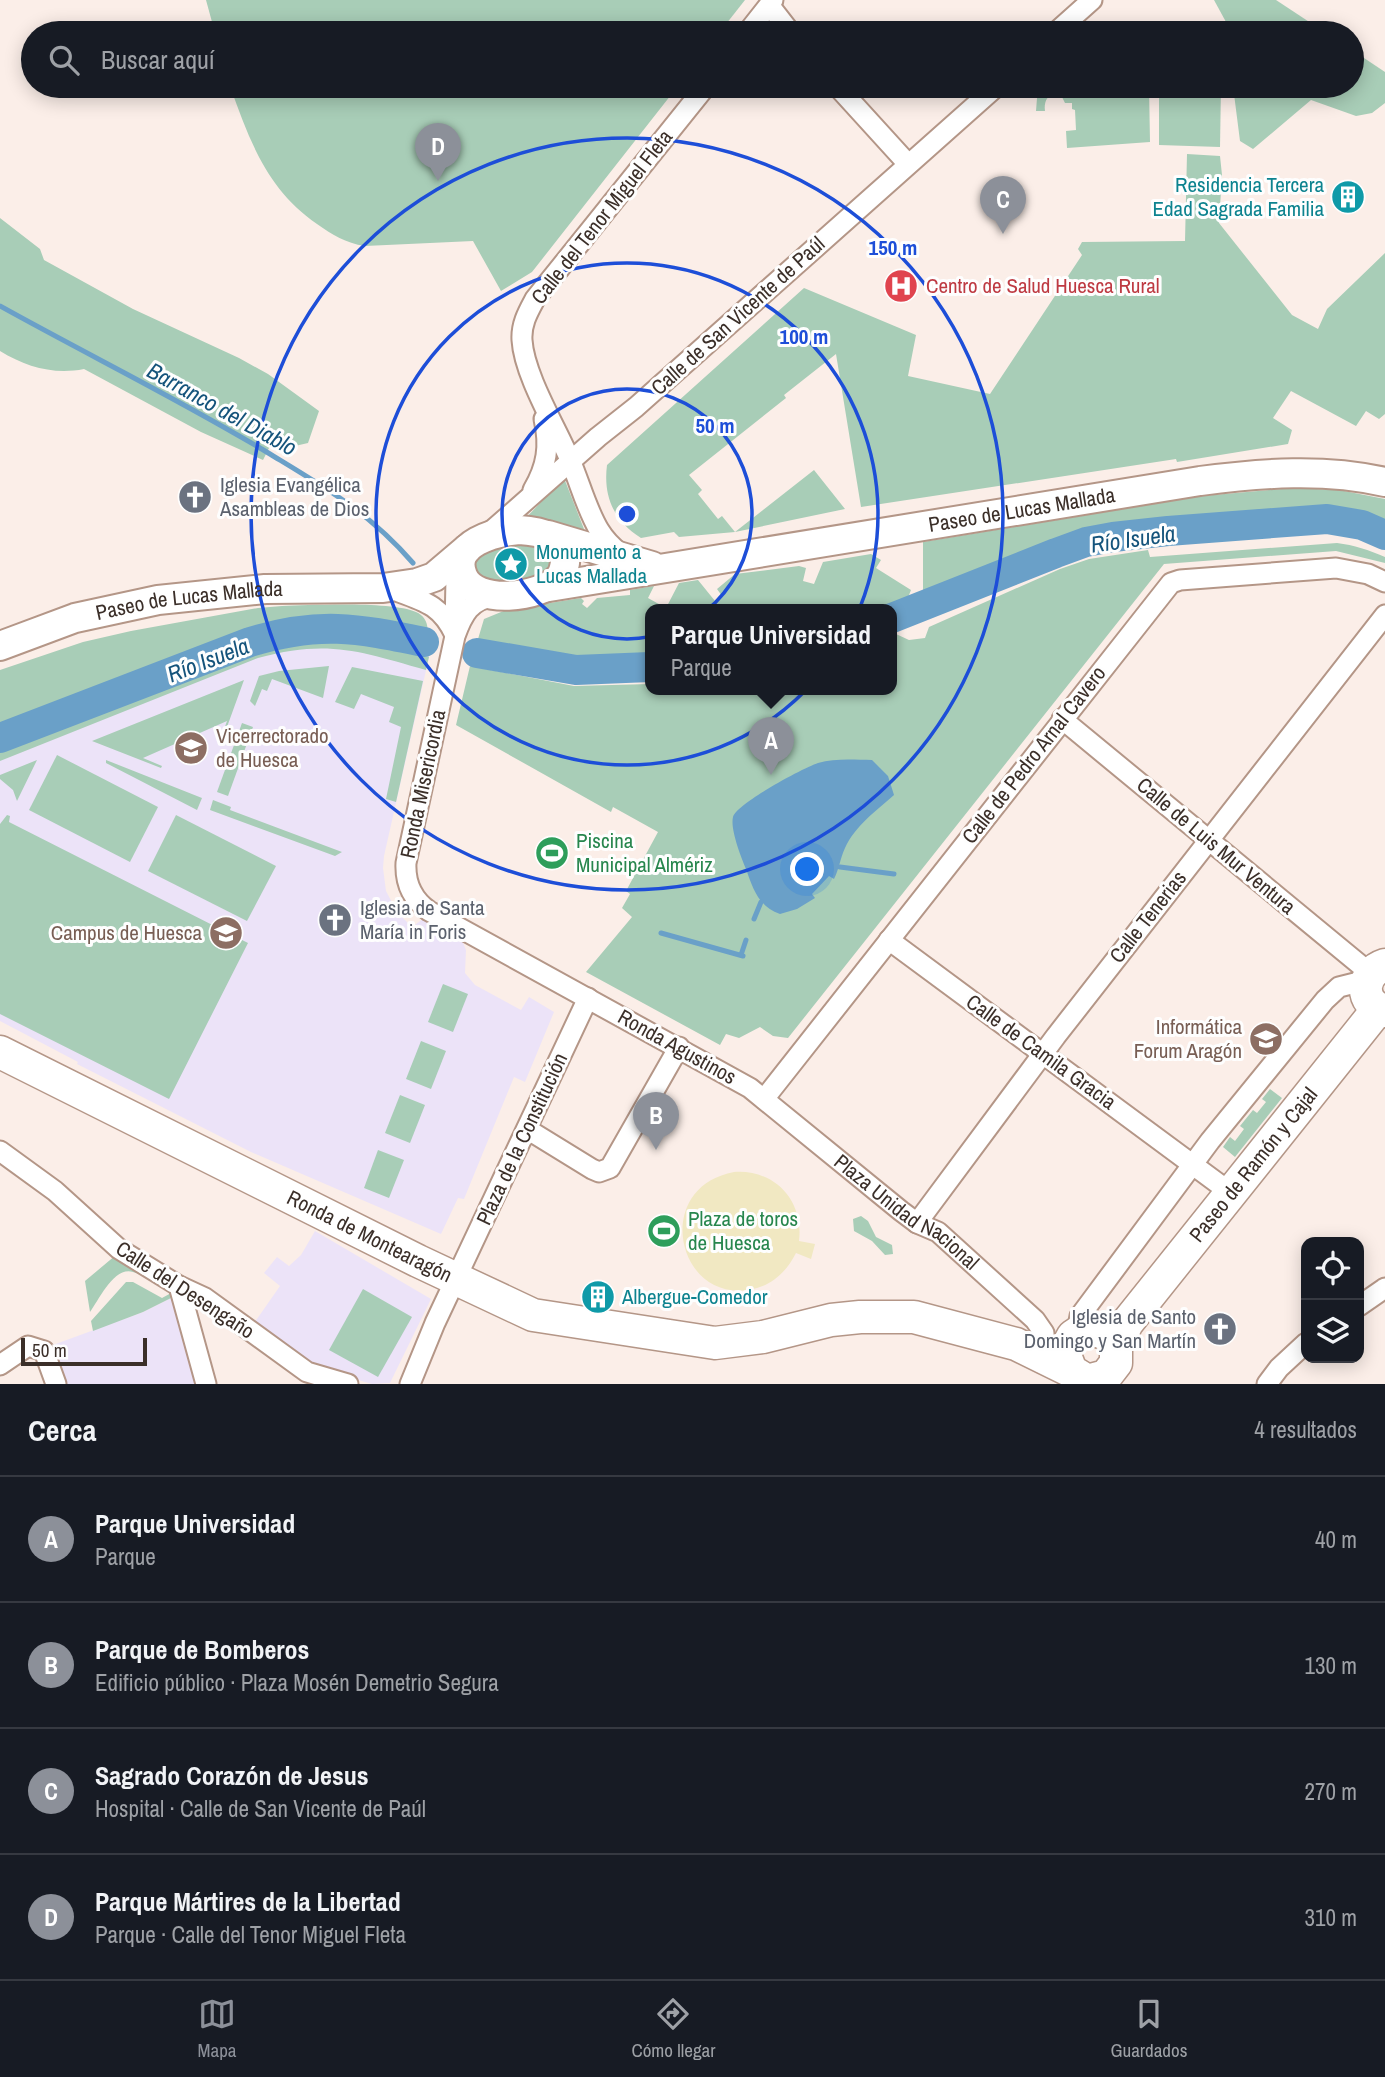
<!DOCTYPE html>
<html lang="es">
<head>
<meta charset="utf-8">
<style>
	:root { --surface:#171b24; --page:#20242c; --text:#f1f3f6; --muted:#9ea1a6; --line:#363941; --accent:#8c9099 }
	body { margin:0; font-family:"Archivo Narrow",sans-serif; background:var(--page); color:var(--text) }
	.controls { position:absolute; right:21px; bottom:21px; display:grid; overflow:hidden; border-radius:14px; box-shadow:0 4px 18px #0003 }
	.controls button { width:63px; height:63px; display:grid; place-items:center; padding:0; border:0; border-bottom:2px solid var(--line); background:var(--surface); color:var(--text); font:35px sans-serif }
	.scale { position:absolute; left:21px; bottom:18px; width:126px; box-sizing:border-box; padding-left:7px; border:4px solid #3b2f29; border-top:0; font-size:19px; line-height:24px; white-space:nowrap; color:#3b2f29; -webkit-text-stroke:5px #fefefe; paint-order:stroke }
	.you { position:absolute; left:808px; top:870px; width:24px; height:24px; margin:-18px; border:5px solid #fff; border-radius:50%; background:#1a73e8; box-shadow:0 0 0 10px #1a73e833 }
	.badge { display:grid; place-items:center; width:46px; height:46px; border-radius:50%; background:var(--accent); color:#fff; font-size:23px; font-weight:700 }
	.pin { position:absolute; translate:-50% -58px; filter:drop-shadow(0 2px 4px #0008) }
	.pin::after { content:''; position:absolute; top:37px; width:24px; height:21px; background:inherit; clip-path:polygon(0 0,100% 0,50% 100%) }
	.popup { position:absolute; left:645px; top:604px; width:252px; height:91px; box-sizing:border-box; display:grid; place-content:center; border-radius:14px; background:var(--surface); filter:drop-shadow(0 2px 5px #0005); font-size:23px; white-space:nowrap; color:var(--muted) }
	.popup b { font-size:26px; color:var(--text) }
	.popup::after { content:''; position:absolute; left:50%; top:100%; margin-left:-14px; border:14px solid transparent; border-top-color:var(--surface) }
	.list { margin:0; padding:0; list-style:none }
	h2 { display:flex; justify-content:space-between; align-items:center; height:91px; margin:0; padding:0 28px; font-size:30px }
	h2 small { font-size:23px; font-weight:400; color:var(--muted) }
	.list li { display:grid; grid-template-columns:46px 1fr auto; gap:21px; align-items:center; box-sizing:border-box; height:126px; padding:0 28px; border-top:2px solid var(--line) }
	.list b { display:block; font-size:26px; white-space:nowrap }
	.list p { margin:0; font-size:23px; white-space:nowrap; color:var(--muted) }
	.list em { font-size:23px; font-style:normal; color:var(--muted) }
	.icon { flex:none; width:38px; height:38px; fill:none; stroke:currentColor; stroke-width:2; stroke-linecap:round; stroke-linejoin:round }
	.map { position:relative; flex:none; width:1385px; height:1384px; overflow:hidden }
	.search { position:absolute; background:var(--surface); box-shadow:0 4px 18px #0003; left:21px; right:21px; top:21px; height:77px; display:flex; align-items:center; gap:18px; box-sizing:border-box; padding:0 24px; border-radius:38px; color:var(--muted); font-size:26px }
	.sheet { height:595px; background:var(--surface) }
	nav { display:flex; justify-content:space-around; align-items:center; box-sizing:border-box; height:98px; border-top:2px solid var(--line); background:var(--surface); font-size:19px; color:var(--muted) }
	nav a { display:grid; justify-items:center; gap:4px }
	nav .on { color:var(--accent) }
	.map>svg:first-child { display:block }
</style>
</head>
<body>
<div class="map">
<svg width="1385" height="1384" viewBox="0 0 1385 1384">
	<rect width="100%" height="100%" fill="#fbeee8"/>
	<g fill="#ece3f8">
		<polygon points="305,638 363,640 429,657 384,856 383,868 386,891 397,912 412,927 424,918 461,938 466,950 465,973 475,985 521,1010 529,997 554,1012 525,1082 514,1077 464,1199 458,1198 441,1234 251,1152 77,1064 78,1062 0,1021 0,748 250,652"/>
		<polygon points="315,1231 431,1299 390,1383 372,1384 302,1364 252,1326 280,1286 264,1273 277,1257 289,1266 301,1255"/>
		<polygon points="177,1295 202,1384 67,1384 53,1345 143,1312"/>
	</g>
	<g fill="#a8cdb7">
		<polygon points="206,0 745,0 719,33 215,33"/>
		<polygon points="1214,0 1276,0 1326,33 1232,33"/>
		<polygon points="1352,50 1385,72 1385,103 1372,113 1356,116 1311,100 1253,149 1240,141 1234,94 1235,86 1352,86"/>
		<path d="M230,86H678L532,272L501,291L473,241L365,246C345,243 333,235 317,224C267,189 250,142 230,86Z"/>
		<path d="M1050,86H1149L1150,142L1067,148L1066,131L1076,130L1075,110L1072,109V103H1065L1062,97L1054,94C1046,96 1044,103 1045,111H1036L1037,98Z"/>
		<polygon points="1159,86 1221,86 1220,147 1159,145"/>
		<path d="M1187,154L1220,156L1222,175L1219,223L1292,315L1318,329L1327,309L1385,253V414L1379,419L1366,411L1356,426L1291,391L1273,418L1292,430L1288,444L1177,462L1176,459L861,507L836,354L784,395L786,398L689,475L702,490L698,494L718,519L722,516L735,532L814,470L845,509L735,532L679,537L674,532L641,538C614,521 603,497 607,465L804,288L916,335L908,376L990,394L1082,255L1078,249L1082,242L1185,241Z"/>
		<path d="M0,218L40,249L44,260L133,309L239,358L268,374L319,411L308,443L282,449L270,446L263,460L201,432L84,369C54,375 26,367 0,351Z"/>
		<polygon points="564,478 584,529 576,535 522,522"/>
		<polygon points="1293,488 1339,490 1385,499 1385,522 1365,514 1327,508 1170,519 1111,526 1084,531 1052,542 923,593 923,542 1202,496"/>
		<polygon points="494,543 544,543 556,566 532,583 482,583 470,561"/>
		<path d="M1337,543C1354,545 1369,550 1385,557V563L1336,551L1164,564L788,1038L773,1036L760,1027L739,1038L726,1034L720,1045L586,972L632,917L622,908L630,894L626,891L658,832L613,807L611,812L456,725L470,666L574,686L650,684V689H892V635L896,634L909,640L925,638L929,627L1060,569L1089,559L1148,550L1150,557Z"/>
		<polygon points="871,554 881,560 876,568 911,590 907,600 883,609 650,609 650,656 576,658 478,639 484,619 506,610 581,598 584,601 582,604 587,608 597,598 630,595 630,590 654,586 648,598 666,608 679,583 698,580 715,601 722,596 717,589 735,574 799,566 806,568 803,581 814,584 823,562"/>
		<path d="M282,606C311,605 392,601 416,612C425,616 429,624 427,634C355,616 319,609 246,631L0,726V670L83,642L131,631L258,608Z"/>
		<path d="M305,638L363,640L429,657L426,670C360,651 327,639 258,658L0,761V748L250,652Z"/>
		<polygon points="329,666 323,698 272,679 267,691 262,689 255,706 250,701 259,676 279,671"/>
		<polygon points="352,667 423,681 396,802 386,799 401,727 389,722 394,707 361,694 354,709 335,702"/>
		<polygon points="244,680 223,738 221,738 227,721 143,758 162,766 161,768 92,741"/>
		<polygon points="242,723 253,727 228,796 217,792"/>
		<polygon points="57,755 158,807 130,862 29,810"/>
		<polygon points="37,760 17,801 13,790 0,779 0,775"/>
		<polygon points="106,760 202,798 197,810 106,763"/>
		<polygon points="213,800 231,807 230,810 342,852 335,856 210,810"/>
		<polygon points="7,815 10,816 9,822 248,943 169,1099 0,1014 0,824"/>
		<polygon points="176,815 276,866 247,921 148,871"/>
		<polygon points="443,984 468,994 453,1032 428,1022"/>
		<polygon points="421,1041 446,1051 431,1089 406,1079"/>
		<polygon points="1270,1089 1282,1098 1235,1157 1223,1147 1230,1137 1235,1141 1244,1129 1240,1126 1253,1110 1257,1113 1266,1102 1262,1099"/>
		<polygon points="400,1095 425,1105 410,1143 385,1133"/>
		<polygon points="378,1150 404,1160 389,1198 364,1188"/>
		<polygon points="861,1216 868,1221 876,1237 892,1245 893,1254 885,1255 872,1241 854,1231 853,1219"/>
		<path d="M116,1255L164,1287C154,1282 143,1275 133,1272C114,1266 99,1300 90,1312L85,1281Z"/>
		<polygon points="126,1282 133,1282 162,1298 173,1292 177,1295 143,1312 93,1331 91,1321"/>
		<polygon points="363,1289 412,1317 378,1377 329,1350"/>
	</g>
	<path fill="#f1e8c2" d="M734,1172C775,1169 804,1201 799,1241L815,1244L811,1259L796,1253C788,1269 775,1283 757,1288C678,1310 649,1188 734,1172Z"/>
	<path fill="#6aa0c8" d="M872,760L888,776L894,795C876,811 855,826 845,848C840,859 839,869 834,879L829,876L812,894L815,898L797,909L780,914C759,907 753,889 746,869C741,857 730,829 733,817C736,804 803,768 818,763C835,758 855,760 872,760Z"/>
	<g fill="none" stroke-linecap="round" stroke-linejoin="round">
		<g stroke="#6aa0c8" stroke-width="5">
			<path d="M0,306C90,356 182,401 270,454C326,488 370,513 413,563"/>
			<polyline points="840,867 894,874"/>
			<polyline points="754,919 761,902"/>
			<polyline points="661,933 743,956"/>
			<polyline points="741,955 746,940"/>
		</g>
		<g stroke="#6aa0c8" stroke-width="30">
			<polyline points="892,618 1056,553 1086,542 1113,537 1168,531 1327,519 1362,525 1385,535"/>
			<polyline points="477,653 576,670 650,667"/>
			<path d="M0,738L250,642C319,621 356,628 424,642"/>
		</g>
		<g stroke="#b49687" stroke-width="23">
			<g id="street">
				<polyline points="770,6 791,33"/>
				<polyline points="747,33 773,0"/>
				<polyline points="1055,33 1092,0"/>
				<polyline points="837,86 908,164"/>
				<path d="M533,490C547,466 550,446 544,419"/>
				<polyline points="488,534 598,437 636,407 997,86"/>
				<path d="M621,554C612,547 605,540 599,530C586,508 580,483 570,460C556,427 524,375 522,340C521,324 528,312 535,299L706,86"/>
				<path d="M399,592C427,602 442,607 455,635"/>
				<path id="s1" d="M495,596C470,600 463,614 455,636L406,863C405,883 412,899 429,911L750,1088L901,1211L917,1223L938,1232L1035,1320L1044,1333"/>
				<polyline points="455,628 456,578 459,564"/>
				<polyline points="1062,719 1370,973"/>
				<polyline points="889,940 1231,1193"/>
				<polyline points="764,1099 1171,583 1180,580 1336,568 1368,574 1385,582"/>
				<polyline points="527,1129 592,1169 599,1172 610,1168 679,1047"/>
				<polyline points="0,1151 55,1191 119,1249 179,1286 205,1298 307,1372 348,1384"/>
				<polyline points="917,1223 1056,1036 1385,615"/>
				<polyline points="179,1286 206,1384"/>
				<polyline points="1359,1306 1385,1288"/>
				<polyline points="1077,1333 1080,1316 1210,1141 1325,1000 1339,987 1367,980"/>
				<polyline points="0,1365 28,1346 44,1351 56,1384"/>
				<polyline points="410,1384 435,1323 588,998"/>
				<polyline points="1267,1384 1279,1368 1306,1343"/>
			</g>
		</g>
		<g stroke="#b49687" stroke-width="32">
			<g id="secondary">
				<path d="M519,530C540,531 568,537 565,563C564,568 563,574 559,578C541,598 475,606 463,576C449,543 496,532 519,530Z"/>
				<polyline points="548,535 652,566"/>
				<path id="s2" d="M543,588L1200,481C1262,473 1324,468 1385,482"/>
				<path id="s3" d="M0,646L75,618L158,600L265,589L383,588L417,583L434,577L467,549"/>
			</g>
		</g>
		<g stroke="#b49687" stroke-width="35">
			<g id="primary">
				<path d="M1385,965C1360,973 1359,1004 1385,1011"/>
				<path id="s4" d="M0,1052L418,1261L533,1315L715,1343L763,1337L831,1320L860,1317H914L1016,1344L1071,1371L1084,1379L1091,1380L1106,1376L1116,1363V1346L1111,1337L1095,1329L1082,1330L1073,1336L1067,1347L1065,1355L1071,1371"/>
				<path id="s5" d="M1116,1346L1127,1323L1378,1009"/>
			</g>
		</g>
		<use href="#street" stroke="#fff" stroke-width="19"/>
		<use href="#secondary" stroke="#fff" stroke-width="28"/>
		<use href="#primary" stroke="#fff" stroke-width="32"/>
	</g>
	<g fill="none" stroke="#1d4ed8" stroke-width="3.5">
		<circle cx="627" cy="514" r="125"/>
		<circle cx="627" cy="514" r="251"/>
		<circle cx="627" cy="514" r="376"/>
	</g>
	<defs>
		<g id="building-disc" transform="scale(1.75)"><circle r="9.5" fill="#0f9aa8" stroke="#fefefe"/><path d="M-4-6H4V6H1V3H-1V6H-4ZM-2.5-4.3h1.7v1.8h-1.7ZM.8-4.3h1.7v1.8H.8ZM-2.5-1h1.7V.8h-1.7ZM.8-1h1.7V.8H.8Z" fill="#fff"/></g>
		<g id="hospital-disc" transform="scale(1.75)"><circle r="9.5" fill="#e0444e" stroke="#fefefe"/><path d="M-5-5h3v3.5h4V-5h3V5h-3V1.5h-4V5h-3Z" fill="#fff"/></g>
		<g id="church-disc" transform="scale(1.75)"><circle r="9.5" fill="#6b7280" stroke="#fefefe"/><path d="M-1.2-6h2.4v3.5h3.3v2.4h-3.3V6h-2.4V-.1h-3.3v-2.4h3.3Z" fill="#fff"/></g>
		<g id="sight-disc" transform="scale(1.75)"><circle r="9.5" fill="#0f9aa8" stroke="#fefefe"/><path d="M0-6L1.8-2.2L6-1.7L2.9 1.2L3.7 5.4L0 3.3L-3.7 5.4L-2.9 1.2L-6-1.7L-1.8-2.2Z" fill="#fff"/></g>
		<g id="university-disc" transform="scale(1.75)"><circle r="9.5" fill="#8d6e63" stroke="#fefefe"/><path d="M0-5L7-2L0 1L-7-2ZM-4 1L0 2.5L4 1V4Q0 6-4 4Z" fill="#fff"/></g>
		<g id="stadium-disc" transform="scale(1.75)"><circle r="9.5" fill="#2e9e5b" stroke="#fefefe"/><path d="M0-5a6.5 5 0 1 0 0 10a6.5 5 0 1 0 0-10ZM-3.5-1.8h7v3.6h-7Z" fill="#fff"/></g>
		<g id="school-disc" transform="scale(1.75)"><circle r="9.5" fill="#8d6e63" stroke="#fefefe"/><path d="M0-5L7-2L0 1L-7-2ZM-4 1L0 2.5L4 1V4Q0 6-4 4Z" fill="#fff"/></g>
	</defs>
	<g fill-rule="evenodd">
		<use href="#building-disc" x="1348" y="197"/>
		<use href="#hospital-disc" x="901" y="286"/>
		<use href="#church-disc" x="195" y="497"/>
		<use href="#sight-disc" x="511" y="564"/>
		<use href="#university-disc" x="191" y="748"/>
		<use href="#stadium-disc" x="552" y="853"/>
		<use href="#church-disc" x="335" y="920"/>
		<use href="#university-disc" x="226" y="933"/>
		<use href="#school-disc" x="1266" y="1039"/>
		<use href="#stadium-disc" x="664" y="1231"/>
		<use href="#building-disc" x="598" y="1297"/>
		<use href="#church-disc" x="1220" y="1329"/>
	</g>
	<g text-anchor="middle" stroke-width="6" stroke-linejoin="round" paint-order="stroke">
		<g font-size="21" fill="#0d838f" stroke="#fefefe" text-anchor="start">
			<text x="1324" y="192" text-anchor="end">Residencia Tercera<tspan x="1324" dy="24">Edad Sagrada Familia</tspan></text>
			<text x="536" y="559">Monumento a<tspan x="536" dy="24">Lucas Mallada</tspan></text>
			<text x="622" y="1304">Albergue-Comedor</text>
		</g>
		<g font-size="21" fill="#3b2f29" stroke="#fefefe">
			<text transform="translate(602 217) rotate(-52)" y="7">Calle del Tenor Miguel Fleta</text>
			<text transform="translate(738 316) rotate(-42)" y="7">Calle de San Vicente de Paúl</text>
			<text dy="7" stroke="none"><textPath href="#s2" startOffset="485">Paseo de Lucas Mallada</textPath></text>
			<text dy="7" stroke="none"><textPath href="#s3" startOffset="196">Paseo de Lucas Mallada</textPath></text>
			<text transform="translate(1034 755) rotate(-52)" y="7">Calle de Pedro Arnal Cavero</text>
			<text transform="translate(423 784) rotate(-78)" y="7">Ronda Misericordia</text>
			<text transform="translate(1216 846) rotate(40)" y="7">Calle de Luis Mur Ventura</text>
			<text transform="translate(1148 917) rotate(-52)" y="7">Calle Tenerias</text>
			<text transform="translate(677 1047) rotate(29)" y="7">Ronda Agustinos</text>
			<text transform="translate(1041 1052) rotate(36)" y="7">Calle de Camila Gracia</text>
			<text transform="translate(522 1139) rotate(-65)" y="7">Plaza de la Constitución</text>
			<text dy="7" stroke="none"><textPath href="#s5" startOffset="228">Paseo de Ramón y Cajal</textPath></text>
			<text dy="7" stroke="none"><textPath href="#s1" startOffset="915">Plaza Unidad Nacional</textPath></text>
			<text dy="7" stroke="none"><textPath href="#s4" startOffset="413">Ronda de Montearagón</textPath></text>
			<text transform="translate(185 1290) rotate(33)" y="7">Calle del Desengaño</text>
		</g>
		<g font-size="21" fill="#be3a42" stroke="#fefefe" text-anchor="start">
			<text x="926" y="293">Centro de Salud Huesca Rural</text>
		</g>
		<g font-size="21" fill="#5b616d" stroke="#fefefe" text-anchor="start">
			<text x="220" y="492">Iglesia Evangélica<tspan x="220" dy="24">Asambleas de Dios</tspan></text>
			<text x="360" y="915">Iglesia de Santa<tspan x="360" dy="24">María in Foris</tspan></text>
			<text x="1196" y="1324" text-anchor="end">Iglesia de Santo<tspan x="1196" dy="24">Domingo y San Martín</tspan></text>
		</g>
		<g font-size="21" fill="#785e54" stroke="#fefefe" text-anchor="end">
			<text x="216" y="743" text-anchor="start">Vicerrectorado<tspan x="216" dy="24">de Huesca</tspan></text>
			<text x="202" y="940">Campus de Huesca</text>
			<text x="1242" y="1034">Informática<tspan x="1242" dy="24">Forum Aragón</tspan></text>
		</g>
		<g font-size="21" fill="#27864d" stroke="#fefefe" text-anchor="start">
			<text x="576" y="848">Piscina<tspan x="576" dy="24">Municipal Almériz</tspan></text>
			<text x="688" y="1226">Plaza de toros<tspan x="688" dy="24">de Huesca</tspan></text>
		</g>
		<g font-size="23" font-style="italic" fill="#14537b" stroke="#fefefe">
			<text transform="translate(222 409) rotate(29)" y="8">Barranco del Diablo</text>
			<text transform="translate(1133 539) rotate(-8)" y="8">Río Isuela</text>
			<text transform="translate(208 660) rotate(-21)" y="8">Río Isuela</text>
		</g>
	</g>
	<circle cx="627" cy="514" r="10" fill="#1d4ed8" stroke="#fefefe" stroke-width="3.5"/>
	<g font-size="21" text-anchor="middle" font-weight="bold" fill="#1d4ed8" stroke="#fefefe" stroke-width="6" stroke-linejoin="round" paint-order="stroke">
		<text x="893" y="255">150 m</text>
		<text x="804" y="344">100 m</text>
		<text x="715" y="433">50 m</text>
	</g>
</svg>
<div class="controls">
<button><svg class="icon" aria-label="locate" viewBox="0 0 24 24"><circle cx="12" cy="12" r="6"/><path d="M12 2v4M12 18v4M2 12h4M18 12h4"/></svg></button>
<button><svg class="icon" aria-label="layers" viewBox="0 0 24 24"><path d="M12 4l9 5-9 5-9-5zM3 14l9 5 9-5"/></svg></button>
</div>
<div class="scale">50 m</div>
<div class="you"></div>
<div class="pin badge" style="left:771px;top:775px">A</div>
<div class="popup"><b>Parque Universidad</b>Parque</div>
<div class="pin badge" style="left:656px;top:1150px">B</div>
<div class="pin badge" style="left:1003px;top:234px">C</div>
<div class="pin badge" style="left:438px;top:181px">D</div>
<div class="search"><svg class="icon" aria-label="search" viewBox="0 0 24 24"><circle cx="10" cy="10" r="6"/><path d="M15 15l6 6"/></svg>Buscar aquí</div>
</div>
<section class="sheet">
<h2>Cerca<small>4 resultados</small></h2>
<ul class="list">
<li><span class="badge">A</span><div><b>Parque Universidad</b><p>Parque</p></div><em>40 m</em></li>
<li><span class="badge">B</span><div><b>Parque de Bomberos</b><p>Edificio público · Plaza Mosén Demetrio Segura</p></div><em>130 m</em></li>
<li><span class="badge">C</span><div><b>Sagrado Corazón de Jesus</b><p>Hospital · Calle de San Vicente de Paúl</p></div><em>270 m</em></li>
<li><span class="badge">D</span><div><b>Parque Mártires de la Libertad</b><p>Parque · Calle del Tenor Miguel Fleta</p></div><em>310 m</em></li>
</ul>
</section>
<nav>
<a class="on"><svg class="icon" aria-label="map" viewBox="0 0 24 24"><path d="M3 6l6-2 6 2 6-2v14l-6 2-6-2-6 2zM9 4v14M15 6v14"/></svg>Mapa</a>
<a><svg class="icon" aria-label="directions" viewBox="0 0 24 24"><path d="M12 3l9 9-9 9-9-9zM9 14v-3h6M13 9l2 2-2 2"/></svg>Cómo llegar</a>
<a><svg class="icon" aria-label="saved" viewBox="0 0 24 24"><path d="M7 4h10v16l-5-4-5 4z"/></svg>Guardados</a>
</nav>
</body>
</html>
